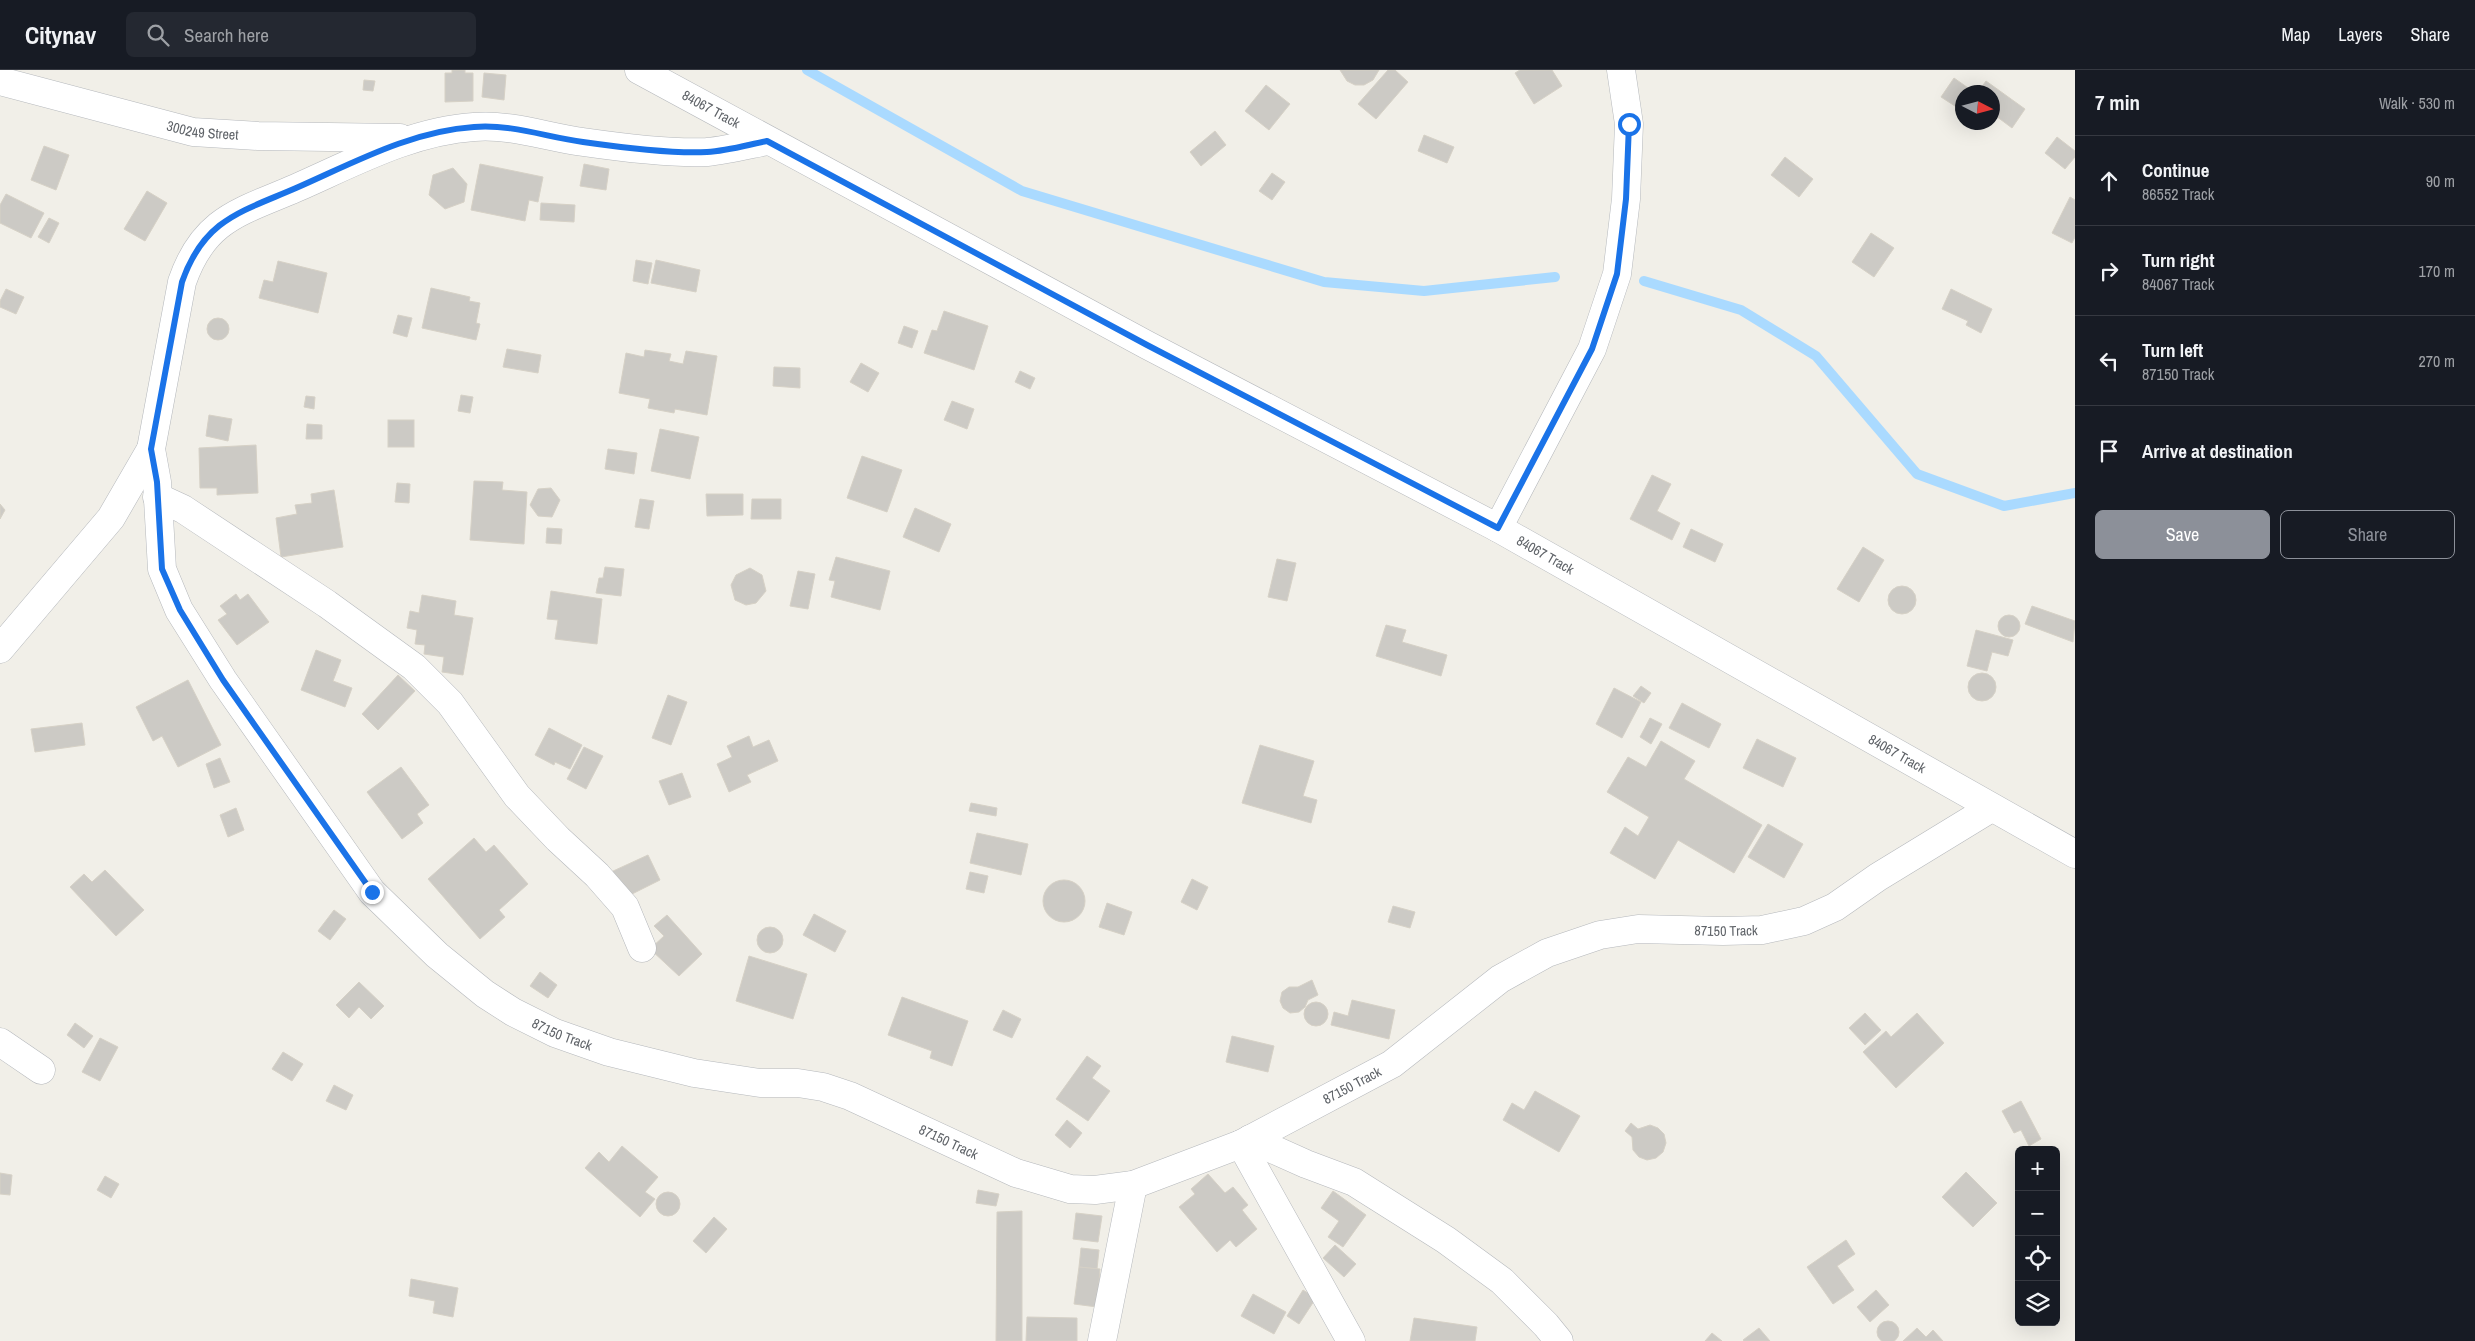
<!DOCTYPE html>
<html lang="en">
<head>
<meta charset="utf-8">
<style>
	:root { --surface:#171b24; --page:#242831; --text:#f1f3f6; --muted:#9ea1a6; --line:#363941; --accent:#8c9099 }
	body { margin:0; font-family:"Archivo Narrow",sans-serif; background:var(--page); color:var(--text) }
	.controls { position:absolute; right:15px; bottom:15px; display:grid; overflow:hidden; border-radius:8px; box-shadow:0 5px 20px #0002 }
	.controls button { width:45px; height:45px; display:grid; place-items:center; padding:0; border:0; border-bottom:1px solid var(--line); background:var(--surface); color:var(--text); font:25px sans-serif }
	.compass { position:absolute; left:1955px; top:15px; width:45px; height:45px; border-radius:50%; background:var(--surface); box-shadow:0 5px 20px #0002; rotate:96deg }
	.stop { position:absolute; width:15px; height:15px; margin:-11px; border:4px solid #1a73e8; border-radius:50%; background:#fff }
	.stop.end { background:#1a73e8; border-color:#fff; box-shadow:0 1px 5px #0008 }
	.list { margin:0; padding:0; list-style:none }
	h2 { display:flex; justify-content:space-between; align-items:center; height:65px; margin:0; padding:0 20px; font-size:21px }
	h2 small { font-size:16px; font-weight:400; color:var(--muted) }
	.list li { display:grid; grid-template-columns:32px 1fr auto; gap:15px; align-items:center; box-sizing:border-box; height:90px; padding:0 20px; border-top:1px solid var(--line) }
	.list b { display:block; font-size:19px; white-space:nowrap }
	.list p { margin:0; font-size:16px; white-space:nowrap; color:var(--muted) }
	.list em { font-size:16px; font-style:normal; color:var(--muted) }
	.actions { display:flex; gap:10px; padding:15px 20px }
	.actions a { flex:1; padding:11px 0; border:1px solid var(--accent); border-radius:8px; text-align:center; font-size:18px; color:var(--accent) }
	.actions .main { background:var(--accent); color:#fff }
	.icon { flex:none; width:28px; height:28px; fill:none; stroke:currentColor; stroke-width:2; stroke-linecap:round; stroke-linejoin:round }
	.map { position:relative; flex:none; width:2075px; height:1271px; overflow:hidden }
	header { display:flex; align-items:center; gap:30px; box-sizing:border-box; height:70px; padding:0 25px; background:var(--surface); border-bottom:1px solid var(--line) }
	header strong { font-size:24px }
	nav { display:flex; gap:28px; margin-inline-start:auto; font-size:18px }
	.search { width:350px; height:45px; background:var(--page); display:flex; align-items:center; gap:12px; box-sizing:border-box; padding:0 18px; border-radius:8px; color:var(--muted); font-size:19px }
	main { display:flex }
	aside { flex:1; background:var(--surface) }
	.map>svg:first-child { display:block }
</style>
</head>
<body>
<header>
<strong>Citynav</strong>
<div class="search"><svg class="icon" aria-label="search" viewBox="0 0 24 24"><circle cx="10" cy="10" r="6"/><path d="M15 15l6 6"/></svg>Search here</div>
<nav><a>Map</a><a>Layers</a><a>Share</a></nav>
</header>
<main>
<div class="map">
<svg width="2075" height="1271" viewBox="0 0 2075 1271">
	<rect width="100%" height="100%" fill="#f1efe8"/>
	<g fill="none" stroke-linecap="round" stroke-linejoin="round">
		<g stroke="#aadaff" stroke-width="10">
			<polyline points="807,0 1022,121 1324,212 1424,221 1555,207"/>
			<polyline points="1644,211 1741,240 1816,286 1917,404 2004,436 2075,423"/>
		</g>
	</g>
	<g fill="#cccac5" stroke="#d6d1c6">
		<polygon points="452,0 465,0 465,3 473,3 473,31 445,32 445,3 452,3"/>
		<polygon points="1340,0 1379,0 1373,10 1364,15 1355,15 1347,11"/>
		<polygon points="1388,0 1395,0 1408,12 1376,49 1358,34"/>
		<polygon points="1520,0 1552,0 1562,16 1534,34 1515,3"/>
		<polygon points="484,3 506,5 504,30 482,27"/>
		<polygon points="1954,8 1971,20 1969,22 1962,22 1962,31 1958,38 1941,27"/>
		<polygon points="364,10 375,11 373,21 363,20"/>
		<polygon points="1986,11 2025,39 2012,58 1992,43 1992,22 1978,22"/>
		<polygon points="1266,15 1290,34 1269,60 1245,41"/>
		<polygon points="1215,61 1226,75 1201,96 1190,82"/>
		<polygon points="1424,65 1454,77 1447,93 1418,81"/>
		<polygon points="2057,67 2075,81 2075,87 2065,99 2045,83"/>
		<polygon points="44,76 69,85 56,120 31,110"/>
		<polygon points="1785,87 1813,109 1799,127 1771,105"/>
		<polygon points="480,94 543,107 538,132 529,130 525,151 471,140"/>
		<polygon points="584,94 609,99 606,120 580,116"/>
		<polygon points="453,98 467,114 464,132 445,139 429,125 433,105"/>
		<polygon points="1272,103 1285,112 1272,130 1259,121"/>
		<polygon points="147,121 167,133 145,171 124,159"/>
		<polygon points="6,124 44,143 31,168 0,153 0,135"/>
		<polygon points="2070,127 2075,130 2075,167 2072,173 2052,163"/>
		<polygon points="541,133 575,135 574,152 540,150"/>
		<polygon points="49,148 59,153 49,173 38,167"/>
		<polygon points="1871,163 1894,178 1874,207 1852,192"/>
		<polygon points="636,190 652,193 648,214 633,211"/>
		<polygon points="656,190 700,200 696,222 651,213"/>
		<polygon points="278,191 327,203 318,243 259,228 264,210 273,212"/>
		<polygon points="431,218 470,227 469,231 480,233 476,253 480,254 476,270 422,258"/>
		<polygon points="6,219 24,227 16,244 0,237 0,231"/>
		<polygon points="1951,219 1992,239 1981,263 1966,255 1968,251 1942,239"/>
		<polygon points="944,241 988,256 974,300 924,283 932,260 937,261"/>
		<polygon points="398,245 412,248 407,267 393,263"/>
		<circle cx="218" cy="259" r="11"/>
		<polygon points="904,256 918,261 912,278 898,273"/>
		<polygon points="507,279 541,285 538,303 503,297"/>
		<polygon points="645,280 671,284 669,291 683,294 686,281 717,286 707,345 675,339 674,343 648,338 650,329 619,323 626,283 644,287"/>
		<polygon points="861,293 879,303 868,322 850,312"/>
		<polygon points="774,297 800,298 800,318 773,316"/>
		<polygon points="1020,301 1035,308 1030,319 1015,312"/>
		<polygon points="461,325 473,327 470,343 458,341"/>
		<polygon points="306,326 315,327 314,339 304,337"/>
		<polygon points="952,331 974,339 967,359 944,350"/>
		<polygon points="209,345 232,349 228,371 206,366"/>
		<rect x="388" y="350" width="26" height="27"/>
		<polygon points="307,354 322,355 322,369 306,369"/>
		<polygon points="660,359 699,367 690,409 651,401"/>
		<polygon points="256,375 258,423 217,425 217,418 200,418 199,378"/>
		<polygon points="608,379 637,383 634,404 605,399"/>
		<polygon points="862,386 902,400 887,442 847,428"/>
		<polygon points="1652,405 1671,414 1657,441 1680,453 1672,470 1630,449"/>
		<polygon points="474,411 503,412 502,420 527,422 524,474 470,470"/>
		<polygon points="397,413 410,414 409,433 395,432"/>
		<polygon points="551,418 560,430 552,447 538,446 530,435 538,419"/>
		<polygon points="334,420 343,477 281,487 276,448 297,444 295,435 312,433 311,424"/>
		<polygon points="706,424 743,424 743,445 707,446"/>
		<polygon points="640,429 654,431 649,459 635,457"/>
		<polygon points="752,429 781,429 781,449 751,449"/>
		<polygon points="0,434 5,440 0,449"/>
		<polygon points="915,438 951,454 939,482 903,467"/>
		<polygon points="547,458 562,459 561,474 546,473"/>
		<polygon points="1691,459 1723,474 1715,492 1683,477"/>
		<polygon points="1863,477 1884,490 1859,532 1837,519"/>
		<polygon points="836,487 890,501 880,540 831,527 835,511 829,510"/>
		<polygon points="1277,489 1296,493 1287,531 1268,527"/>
		<polygon points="605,497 624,499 621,526 596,523 599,508 603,508"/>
		<polygon points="750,498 762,505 766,521 756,533 746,535 735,530 731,515 736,505"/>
		<polygon points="798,501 815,504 808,539 790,536"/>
		<circle cx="1902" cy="530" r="14"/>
		<polygon points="551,521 602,529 597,574 555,569 558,550 547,549"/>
		<polygon points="236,524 240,530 248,524 269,552 237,575 218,550 227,544 220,536"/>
		<polygon points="422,525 456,531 454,545 473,548 463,605 442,602 444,587 424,584 425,575 415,574 417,560 407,558 410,541 419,543"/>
		<polygon points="2032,536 2075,551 2073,572 2025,554"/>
		<circle cx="2009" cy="556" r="11"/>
		<polygon points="1386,555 1406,560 1402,572 1447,585 1441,606 1376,586"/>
		<polygon points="1976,560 2013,570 2008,586 1992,582 1987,601 1967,596"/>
		<polygon points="316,580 341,590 333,611 352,618 345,637 301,620"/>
		<circle cx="1982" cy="617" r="14"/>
		<polygon points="398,605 415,621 378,660 362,644"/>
		<polygon points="188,610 221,675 178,697 162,666 153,671 136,637"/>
		<polygon points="1641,616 1651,623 1644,633 1633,626"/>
		<polygon points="1614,618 1641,632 1622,668 1596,654"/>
		<polygon points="668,625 687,632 671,675 652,668"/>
		<polygon points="1682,633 1721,654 1709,678 1669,658"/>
		<polygon points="1650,648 1662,654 1651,674 1640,667"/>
		<polygon points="82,653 85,675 35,682 31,659"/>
		<polygon points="549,658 582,675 570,699 555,692 554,695 535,685"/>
		<polygon points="749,666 753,677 769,670 778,691 747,705 751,712 729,722 717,694 732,687 727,676"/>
		<polygon points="1757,669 1796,688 1783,717 1743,698"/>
		<polygon points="1661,671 1695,691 1684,709 1762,755 1734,803 1678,770 1655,809 1610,783 1625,757 1638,766 1649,747 1607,722 1628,687 1646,697"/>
		<polygon points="1260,675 1314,691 1303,726 1317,730 1311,753 1242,733"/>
		<polygon points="584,677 603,686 586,719 567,709"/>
		<polygon points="220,688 230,712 214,718 206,694"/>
		<polygon points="401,697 429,735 417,744 423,753 402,769 367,722"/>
		<polygon points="682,703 691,727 669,735 659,711"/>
		<polygon points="971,733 997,738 996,746 969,741"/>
		<polygon points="236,738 244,760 228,767 220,745"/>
		<polygon points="1768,754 1803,774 1784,808 1748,787"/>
		<polygon points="977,763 1028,774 1021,805 970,793"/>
		<polygon points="474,768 486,782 494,775 528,814 499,840 505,847 480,869 428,809"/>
		<polygon points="648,785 660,810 624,828 611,802"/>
		<polygon points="105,800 144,840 116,866 70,817 84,804 92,812"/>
		<polygon points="970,802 988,806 984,823 966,819"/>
		<polygon points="1192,809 1208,817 1197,840 1181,832"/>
		<circle cx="1064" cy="831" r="21"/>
		<polygon points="1107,833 1132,842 1124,865 1099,857"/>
		<polygon points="1393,836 1415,842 1410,858 1388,852"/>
		<polygon points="334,840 346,849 330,870 318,861"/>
		<polygon points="814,844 846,861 835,882 803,865"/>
		<polygon points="667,845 702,884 679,906 650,879 664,866 654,856"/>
		<circle cx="770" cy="870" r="13"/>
		<polygon points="749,886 807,904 793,949 736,931"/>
		<polygon points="540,902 557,915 548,928 530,916"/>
		<polygon points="1312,910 1318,925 1308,930 1305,937 1299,942 1290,943 1283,938 1280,931 1282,922 1289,917 1298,917"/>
		<polygon points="359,912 384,936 371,949 359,937 349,948 336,935"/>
		<polygon points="902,927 968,951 952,996 930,988 932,981 888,965"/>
		<polygon points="1352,930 1395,940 1389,969 1331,955 1334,942 1348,946"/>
		<circle cx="1316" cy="944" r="12"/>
		<polygon points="1003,940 1021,949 1012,968 993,960"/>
		<polygon points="1865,943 1881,960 1865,975 1849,958"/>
		<polygon points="1917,943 1944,973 1896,1018 1863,982 1886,961 1891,967"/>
		<polygon points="75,953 93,966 84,978 67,965"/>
		<polygon points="1232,966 1274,976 1268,1002 1226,992"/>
		<polygon points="100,968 118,977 100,1011 82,1002"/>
		<polygon points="283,982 303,994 292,1011 272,999"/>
		<polygon points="1087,986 1101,996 1092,1008 1110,1021 1088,1051 1056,1029"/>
		<polygon points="334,1015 353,1025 346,1040 326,1031"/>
		<polygon points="1535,1021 1580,1046 1559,1082 1503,1050 1512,1033 1524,1040"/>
		<polygon points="2021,1031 2041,1069 2029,1076 2021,1060 2014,1063 2002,1041"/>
		<polygon points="1067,1050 1082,1063 1070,1078 1055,1065"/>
		<polygon points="1631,1053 1638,1059 1650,1055 1658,1058 1664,1064 1666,1073 1663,1082 1656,1088 1647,1090 1639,1087 1633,1080 1632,1067 1625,1061"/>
		<polygon points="622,1076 658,1107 645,1122 655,1129 640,1147 585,1098 599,1082 609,1092"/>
		<polygon points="1966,1102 1997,1133 1973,1157 1942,1127"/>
		<polygon points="0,1103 12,1105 10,1125 0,1124"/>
		<polygon points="1208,1104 1225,1123 1233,1117 1248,1135 1242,1140 1257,1159 1236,1177 1230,1170 1217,1182 1179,1137 1195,1124 1191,1119"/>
		<polygon points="105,1106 119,1114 111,1128 97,1120"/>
		<polygon points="978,1120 999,1124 996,1136 976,1133"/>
		<polygon points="1333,1121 1366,1145 1343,1177 1328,1167 1339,1151 1321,1138"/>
		<circle cx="668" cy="1134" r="12"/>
		<polygon points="1022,1141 1022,1271 996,1271 997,1142"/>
		<polygon points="1076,1143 1102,1146 1098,1172 1073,1169"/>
		<polygon points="714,1147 727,1159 706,1183 693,1171"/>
		<polygon points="1846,1170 1855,1184 1837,1196 1854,1220 1833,1234 1807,1197"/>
		<polygon points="1335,1175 1356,1194 1344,1207 1323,1188"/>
		<polygon points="1081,1178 1099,1180 1097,1199 1079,1197"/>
		<polygon points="1079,1197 1100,1199 1097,1237 1074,1234"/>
		<polygon points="411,1209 458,1218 453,1247 433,1243 435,1231 409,1226"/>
		<polygon points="1303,1220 1316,1228 1299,1254 1287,1246"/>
		<polygon points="1876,1220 1889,1235 1870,1252 1857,1237"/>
		<polygon points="1253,1224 1286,1242 1274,1264 1241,1246"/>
		<polygon points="1027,1247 1077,1248 1077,1271 1026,1271"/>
		<polygon points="1414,1248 1477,1257 1475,1271 1410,1271"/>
		<circle cx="1888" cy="1262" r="11"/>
		<polygon points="1759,1258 1770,1271 1744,1271 1743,1270"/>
		<polygon points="1917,1258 1926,1267 1933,1260 1943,1271 1903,1271"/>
		<polygon points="1712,1263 1722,1271 1705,1271"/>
	</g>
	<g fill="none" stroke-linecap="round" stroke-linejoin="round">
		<g stroke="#b5b8bc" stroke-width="29">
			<g id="street">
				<path id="s1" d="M639,0L1147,275L1498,458L2075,784"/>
				<path id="s2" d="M0,11L193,62L258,66L400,68"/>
				<path id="s3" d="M767,71C747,75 727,80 707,82C672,84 618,77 583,72C546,67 512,54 474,57C411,61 353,93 296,118C241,142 204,148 182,212L151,379L157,412L162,499L179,540L223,610L372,822L437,885L485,924L513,942L555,963L609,982L694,1003L760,1013H798L823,1017L850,1026L1016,1103L1070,1119L1095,1120L1133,1115L1241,1074L1392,994L1500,909L1547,883L1600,865L1638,859L1723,861L1762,860L1804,851L1835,837L1878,807L1991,738"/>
				<polyline points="157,427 183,439 327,534 414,597 450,633 517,726 558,769 597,805 625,837 642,878"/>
				<polyline points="1498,458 1592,279 1617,204 1626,129 1629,54 1621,0"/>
				<polyline points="0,579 111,448 151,379"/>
				<polyline points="0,972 41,1000"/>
				<polyline points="1250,1069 1306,1094 1354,1112 1446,1170 1502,1211 1546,1255 1559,1271"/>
				<polyline points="1241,1074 1351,1271"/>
				<polyline points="1102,1271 1133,1115"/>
			</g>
		</g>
		<use href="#street" stroke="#fff" stroke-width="28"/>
	</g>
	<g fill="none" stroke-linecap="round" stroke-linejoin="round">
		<path stroke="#1a73e8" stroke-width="6" d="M372,822L223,610L180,540L162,499L157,412L151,379L182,212C204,149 241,142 296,118C353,93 411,61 474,57C512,54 546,67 583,72C618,77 672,84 707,82C727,81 747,75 767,71L1147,275L1498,458L1592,279L1617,204L1626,129L1629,54"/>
	</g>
	<g text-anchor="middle" stroke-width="4.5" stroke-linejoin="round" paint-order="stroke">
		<g font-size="14" fill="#5f6368" stroke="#fff">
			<text dy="5" stroke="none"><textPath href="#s1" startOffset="82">84067 Track</textPath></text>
			<text dy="5" stroke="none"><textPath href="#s2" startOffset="209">300249 Street</textPath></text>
			<text dy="5" stroke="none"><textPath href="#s1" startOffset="1028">84067 Track</textPath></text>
			<text dy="5" stroke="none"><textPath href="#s1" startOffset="1432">84067 Track</textPath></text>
			<text dy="5" stroke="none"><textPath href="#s3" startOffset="2815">87150 Track</textPath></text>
			<text dy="5" stroke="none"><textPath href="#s3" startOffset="1556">87150 Track</textPath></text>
			<text dy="5" stroke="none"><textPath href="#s3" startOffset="2396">87150 Track</textPath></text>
			<text dy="5" stroke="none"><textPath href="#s3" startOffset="1961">87150 Track</textPath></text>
		</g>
	</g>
</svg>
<div class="controls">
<button>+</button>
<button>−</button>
<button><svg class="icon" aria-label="locate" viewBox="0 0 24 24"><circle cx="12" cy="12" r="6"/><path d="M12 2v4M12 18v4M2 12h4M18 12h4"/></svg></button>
<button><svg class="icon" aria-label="layers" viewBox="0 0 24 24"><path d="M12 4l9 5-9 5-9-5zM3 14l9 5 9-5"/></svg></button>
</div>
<svg class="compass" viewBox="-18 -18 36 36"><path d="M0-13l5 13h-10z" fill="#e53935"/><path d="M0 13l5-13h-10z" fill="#9ea1a6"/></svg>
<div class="stop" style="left:1629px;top:54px"></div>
<div class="stop end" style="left:372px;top:822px"></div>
</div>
<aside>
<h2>7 min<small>Walk · 530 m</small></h2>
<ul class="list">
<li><svg class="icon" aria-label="ahead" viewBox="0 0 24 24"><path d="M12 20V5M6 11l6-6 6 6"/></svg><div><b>Continue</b><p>86552 Track</p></div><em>90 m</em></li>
<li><svg class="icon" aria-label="right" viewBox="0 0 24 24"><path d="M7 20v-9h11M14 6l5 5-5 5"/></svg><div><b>Turn right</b><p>84067 Track</p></div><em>170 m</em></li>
<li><svg class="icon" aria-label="left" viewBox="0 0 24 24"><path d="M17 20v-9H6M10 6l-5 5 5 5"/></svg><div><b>Turn left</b><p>87150 Track</p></div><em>270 m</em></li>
<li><svg class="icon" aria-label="arrive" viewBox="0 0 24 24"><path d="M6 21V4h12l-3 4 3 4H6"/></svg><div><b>Arrive at destination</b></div></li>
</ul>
<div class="actions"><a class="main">Save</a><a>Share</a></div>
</aside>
</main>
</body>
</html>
